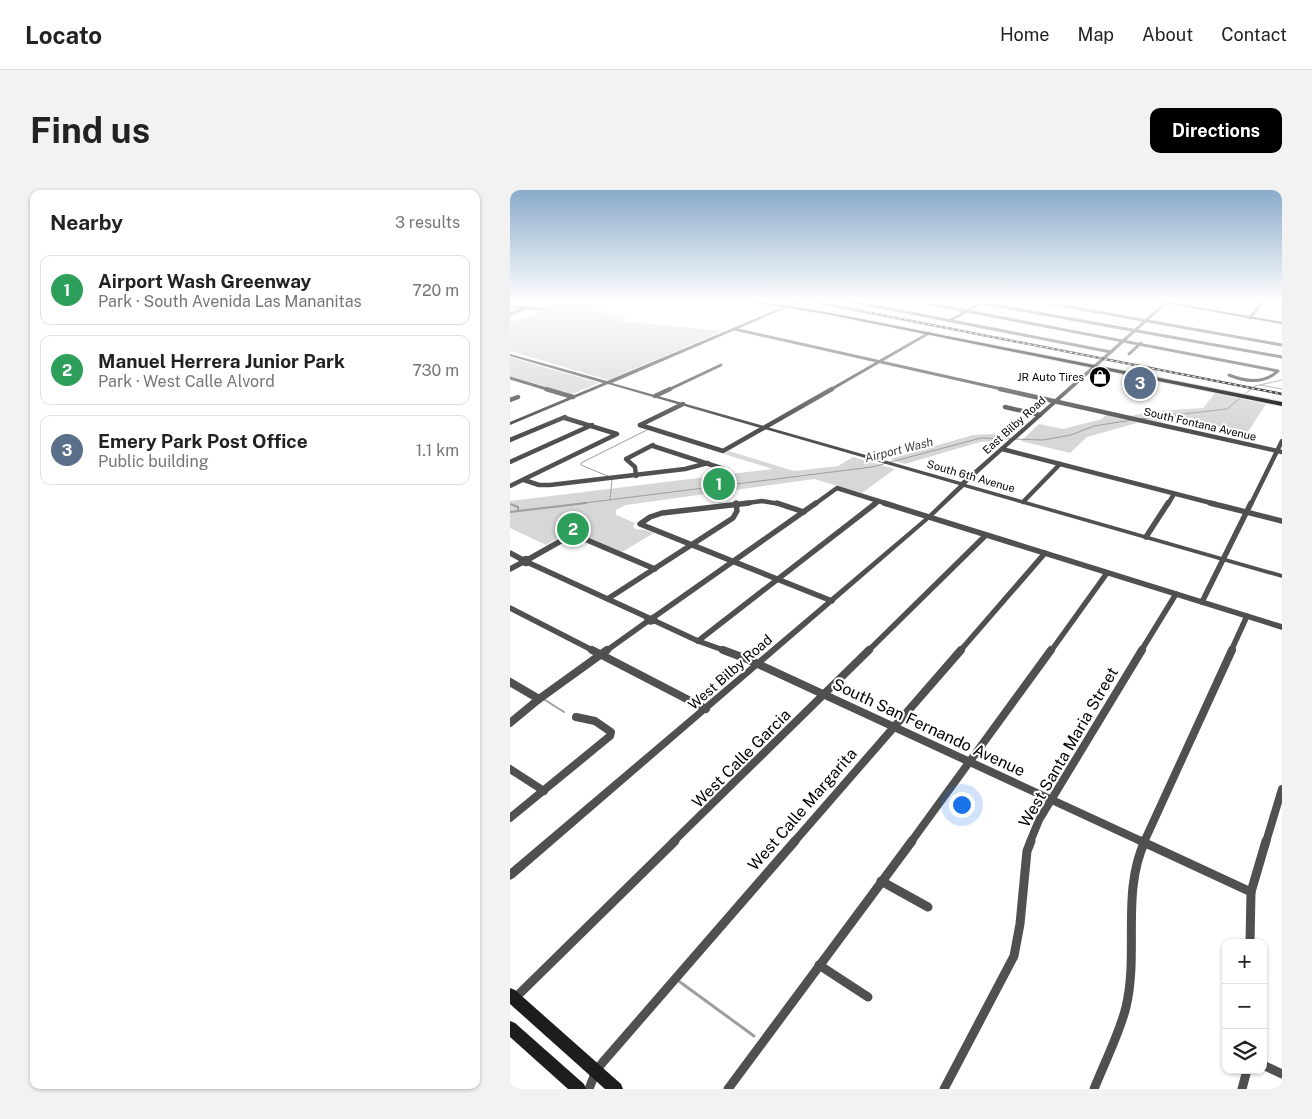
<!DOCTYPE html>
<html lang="en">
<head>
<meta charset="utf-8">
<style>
	:root { --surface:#fff; --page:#f2f2f2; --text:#222; --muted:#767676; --line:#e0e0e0; --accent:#000 }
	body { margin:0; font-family:"Public Sans",sans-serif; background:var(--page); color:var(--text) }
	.controls { position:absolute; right:15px; bottom:15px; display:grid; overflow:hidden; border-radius:10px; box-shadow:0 1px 4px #0004 }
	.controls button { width:45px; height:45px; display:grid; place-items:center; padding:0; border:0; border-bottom:1px solid var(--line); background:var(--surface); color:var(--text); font:25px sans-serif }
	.you { position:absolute; left:451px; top:614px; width:18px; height:18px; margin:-12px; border:4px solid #fff; border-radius:50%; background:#1a73e8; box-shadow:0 0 0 8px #1a73e833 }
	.badge { display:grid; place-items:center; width:32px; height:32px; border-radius:50%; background:var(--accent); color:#fff; font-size:16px; font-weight:700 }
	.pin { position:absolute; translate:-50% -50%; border:2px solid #fff; box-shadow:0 1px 5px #0006 }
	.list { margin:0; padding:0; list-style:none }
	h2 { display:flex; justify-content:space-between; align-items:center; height:65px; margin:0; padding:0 20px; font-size:21px }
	h2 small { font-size:16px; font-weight:400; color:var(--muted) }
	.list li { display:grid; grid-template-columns:32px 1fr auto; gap:15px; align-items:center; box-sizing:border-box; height:70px; margin:0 10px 10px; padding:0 10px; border:1px solid var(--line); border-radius:10px }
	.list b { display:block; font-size:19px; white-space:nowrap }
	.list p { margin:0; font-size:16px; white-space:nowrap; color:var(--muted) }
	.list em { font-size:16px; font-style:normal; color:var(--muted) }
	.icon { flex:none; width:28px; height:28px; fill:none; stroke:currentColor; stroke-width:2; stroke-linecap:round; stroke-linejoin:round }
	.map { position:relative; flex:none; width:772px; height:899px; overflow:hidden; border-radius:10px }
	header { display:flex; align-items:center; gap:30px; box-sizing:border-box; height:70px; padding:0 25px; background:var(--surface); border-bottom:1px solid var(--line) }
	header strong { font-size:24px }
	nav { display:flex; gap:28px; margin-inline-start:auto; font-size:18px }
	.intro { display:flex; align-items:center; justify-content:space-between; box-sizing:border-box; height:120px; padding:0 30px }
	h1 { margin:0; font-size:35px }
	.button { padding:12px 22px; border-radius:10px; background:var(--accent); color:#fff; font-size:18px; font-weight:700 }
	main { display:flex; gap:30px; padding:0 30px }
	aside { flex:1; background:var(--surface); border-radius:10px; box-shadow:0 1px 4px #0004 }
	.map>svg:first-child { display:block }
</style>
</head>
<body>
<header>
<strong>Locato</strong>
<nav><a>Home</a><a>Map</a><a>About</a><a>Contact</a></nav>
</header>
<div class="intro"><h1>Find us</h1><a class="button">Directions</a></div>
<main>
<aside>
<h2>Nearby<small>3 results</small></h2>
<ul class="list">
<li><span class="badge" style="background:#2e9e5b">1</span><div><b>Airport Wash Greenway</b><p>Park · South Avenida Las Mananitas</p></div><em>720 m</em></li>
<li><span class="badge" style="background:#2e9e5b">2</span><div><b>Manuel Herrera Junior Park</b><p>Park · West Calle Alvord</p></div><em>730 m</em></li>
<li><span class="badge" style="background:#5c6f8a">3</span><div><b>Emery Park Post Office</b><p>Public building</p></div><em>1.1 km</em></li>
</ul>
</aside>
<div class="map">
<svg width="772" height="899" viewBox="0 0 772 899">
	<rect width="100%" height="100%" fill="#fff"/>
	<g fill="#d7d7d7">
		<polygon points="47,111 106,111 87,122 118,125 111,131 213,141 98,190 0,161 0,132 24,125"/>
		<polygon points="0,167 89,193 62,204 0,186"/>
		<polygon points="705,203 756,214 737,243 668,227 654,229 651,232 619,226 647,221 693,218"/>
		<polygon points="596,225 630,232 577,247 560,263 511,251 529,234 553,239 592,229"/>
		<polygon points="501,243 491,251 470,252 395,274 380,269 463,245"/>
		<polygon points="219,261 284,281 328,276 343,267 385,279 352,303 304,289 116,315 106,320 106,325 125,333 123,336 125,339 135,340 144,343 112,362 73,345 69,341 56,343 36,355 0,338 0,311 263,279 214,264"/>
	</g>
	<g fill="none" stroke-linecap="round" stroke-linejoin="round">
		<g stroke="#9e9e9e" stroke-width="1">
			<polyline points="750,195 772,199"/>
			<polyline points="629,229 717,219 745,196 772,190"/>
			<polyline points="100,287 71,275 71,273 137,240"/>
			<polyline points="100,310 102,290"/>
			<polyline points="66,314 362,277 471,248 533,250 561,245 584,236 622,230"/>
		</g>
		<g stroke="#9e9e9e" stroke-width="2">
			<polyline points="0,314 8,317 8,321"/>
			<polyline points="0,322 76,313"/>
			<polyline points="35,510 54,522"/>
		</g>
		<polyline stroke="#9e9e9e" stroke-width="3" points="170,792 244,846"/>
		<g stroke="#dbdbdb" stroke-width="2">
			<polygon id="primary" points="235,111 249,111 321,123 772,212 772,216 321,125"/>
		</g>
		<g stroke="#505050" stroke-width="3">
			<polyline points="339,111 601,162"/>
			<path d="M405,111L768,181C754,194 736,192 719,185"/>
			<polyline points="526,111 772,155"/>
			<polyline points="472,113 772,167"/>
			<polyline points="0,117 34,119"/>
			<polyline points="0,124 12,119"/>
			<polyline points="740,128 753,111"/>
			<polyline points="439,131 475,111"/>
			<polyline points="224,139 496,200"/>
			<polyline points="619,164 631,153"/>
			<polyline points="0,188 40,200"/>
			<polyline points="158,200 211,175"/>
			<polyline points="320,200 419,143"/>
		</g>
		<g stroke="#505050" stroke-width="4.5">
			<polyline points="36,199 63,207"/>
			<polyline points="490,199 772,262"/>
			<polyline points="145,206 160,199"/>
			<polyline points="0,210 8,207"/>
			<polyline points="495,217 530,225"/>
			<polyline points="130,235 213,261 322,199"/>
			<polyline points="130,235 173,214"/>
			<polyline points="0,250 55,227"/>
			<polyline points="143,256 214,279"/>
			<polyline points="492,259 705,314"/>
			<polyline points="0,272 82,235"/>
			<polyline points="126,286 125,277 116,269 143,255"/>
			<polyline points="14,290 29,295 40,295 175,279 198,273"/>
			<polyline points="0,296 107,244 55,228"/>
			<polyline points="513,312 550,274"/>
			<polyline points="229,314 252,311 270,314"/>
			<polyline points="305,314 327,298 378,314"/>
			<polyline points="364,314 368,311"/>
			<polyline points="658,314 664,304"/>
			<polyline points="741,314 772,251"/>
		</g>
		<g stroke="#505050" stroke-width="5.5">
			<polyline points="239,313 152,323 140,327 130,334 322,411"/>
			<polyline points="267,313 294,322"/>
			<polyline points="374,313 772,437"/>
			<polyline points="700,313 772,331"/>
			<polyline points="62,346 70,347 145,379"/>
			<polyline points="636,347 658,313"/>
			<polyline points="0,363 13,370"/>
			<circle cx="16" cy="371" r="2.5"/>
			<polyline points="19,369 63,344"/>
			<polyline points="17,372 139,428"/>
			<polyline points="0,379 13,372"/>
			<polyline points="99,408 223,328 227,321 226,313"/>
			<polyline points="692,412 741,313"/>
			<polyline points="0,418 84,461"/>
			<polyline points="144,427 306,313"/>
			<polygon points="144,427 145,431 140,432 137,430"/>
			<polyline points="145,431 188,451 216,461"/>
			<polyline points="188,451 366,313"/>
			<polyline points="96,461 138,431"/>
			<polyline points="358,461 476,345"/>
			<polyline points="450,461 535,363"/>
			<polyline points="541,461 597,383"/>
			<polyline points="631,461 666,404"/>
			<polyline points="721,461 737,426"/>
		</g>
		<g stroke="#505050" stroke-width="8">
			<polyline points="82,460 196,519"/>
			<polyline points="213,460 237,469 633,652"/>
			<polyline points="0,492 29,509"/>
			<polyline points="0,533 29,509 97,460"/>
			<polyline points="0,579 34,601"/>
			<polyline points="0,628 100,546 101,542 85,531 66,527"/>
			<polyline points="163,652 359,460"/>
			<polyline points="284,652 451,460"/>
			<polyline points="401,652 541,460"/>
			<polyline points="520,652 529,630 632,460"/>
			<polyline points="634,652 722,460"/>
			<polyline points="756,652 772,599"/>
		</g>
		<g stroke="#505050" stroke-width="9">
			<polyline points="631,651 741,702"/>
			<polyline points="371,691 418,717"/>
			<polyline points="740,753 741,702 756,651"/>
			<polyline points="309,775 358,807"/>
			<polyline points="4,809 165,651"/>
			<polyline points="753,875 772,884"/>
			<polyline points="79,899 86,881 93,872 285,651"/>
			<polyline points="218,899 402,651"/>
			<polyline points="434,899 504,766 510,734 517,661 521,651"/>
			<path d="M584,899C594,874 610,842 616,817C629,763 611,702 635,651"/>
			<polyline points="732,899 737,880"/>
		</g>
		<polygon fill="#505050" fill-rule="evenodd" points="287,111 292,111 102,193 451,292 656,111 660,111 456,294 772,384 772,388 454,297 421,328 4,688 0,690 0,679 417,326 449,295 98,194 0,235 0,232 93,193 0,166 0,164 97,191"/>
		<g fill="#1d1d1d" fill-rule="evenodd">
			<polygon points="654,111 772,132 772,134 642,111"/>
			<polygon points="0,798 5,800 111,894 113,899 95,899 0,814"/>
			<polygon points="0,831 5,833 74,894 76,899 58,899 0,847"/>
		</g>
		<use href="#primary" fill="#000" fill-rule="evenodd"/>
		<g stroke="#000" stroke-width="2.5">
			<polyline id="rail" points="300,111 772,204"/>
		</g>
		<use href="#rail" stroke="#fff" stroke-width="1" stroke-dasharray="3" stroke-linecap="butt"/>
	</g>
	<linearGradient id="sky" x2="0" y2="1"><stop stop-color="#8aabca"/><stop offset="0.47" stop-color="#fff"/><stop offset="1" stop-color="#fff" stop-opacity="0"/></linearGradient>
	<rect width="772" height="237" fill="url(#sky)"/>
	<defs>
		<g id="shop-disc" transform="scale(1.125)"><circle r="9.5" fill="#000" stroke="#fff"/><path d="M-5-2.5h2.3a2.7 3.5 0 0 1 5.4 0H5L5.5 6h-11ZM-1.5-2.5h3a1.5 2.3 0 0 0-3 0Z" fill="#fff"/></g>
	</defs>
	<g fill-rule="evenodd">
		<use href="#shop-disc" x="590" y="187"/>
	</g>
	<g text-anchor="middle" stroke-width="4" stroke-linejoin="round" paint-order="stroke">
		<g font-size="11" fill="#000" stroke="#fff" text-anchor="end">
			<text x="574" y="191">JR Auto Tires</text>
		</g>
		<g font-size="11" fill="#000" stroke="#fff">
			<text transform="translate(690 234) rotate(13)" y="4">South Fontana Avenue</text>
			<text transform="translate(504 235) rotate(-42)" y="4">East Bilby Road</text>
			<text transform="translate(461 286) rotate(16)" y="4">South 6th Avenue</text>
		</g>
		<g font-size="12" font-style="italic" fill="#3f3f3f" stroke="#fff">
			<text transform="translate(389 260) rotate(-14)" y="4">Airport Wash</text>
		</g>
		<g font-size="14" fill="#000" stroke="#fff">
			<text transform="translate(220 482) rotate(-41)" y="5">West Bilby Road</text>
		</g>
		<g font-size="16" fill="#000" stroke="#fff">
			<text transform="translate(419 537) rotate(25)" y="6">South San Fernando Avenue</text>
			<text transform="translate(558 557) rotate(-60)" y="6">West Santa Maria Street</text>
			<text transform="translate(231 568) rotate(-45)" y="6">West Calle Garcia</text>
			<text transform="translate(292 619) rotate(-49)" y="6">West Calle Margarita</text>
		</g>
	</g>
</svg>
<div class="controls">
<button>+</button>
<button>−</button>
<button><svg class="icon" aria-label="layers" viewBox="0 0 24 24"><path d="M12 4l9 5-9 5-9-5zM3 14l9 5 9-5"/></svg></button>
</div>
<div class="you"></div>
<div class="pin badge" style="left:209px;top:294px;background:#2e9e5b">1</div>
<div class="pin badge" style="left:63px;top:339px;background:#2e9e5b">2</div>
<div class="pin badge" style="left:630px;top:193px;background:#5c6f8a">3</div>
</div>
</main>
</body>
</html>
